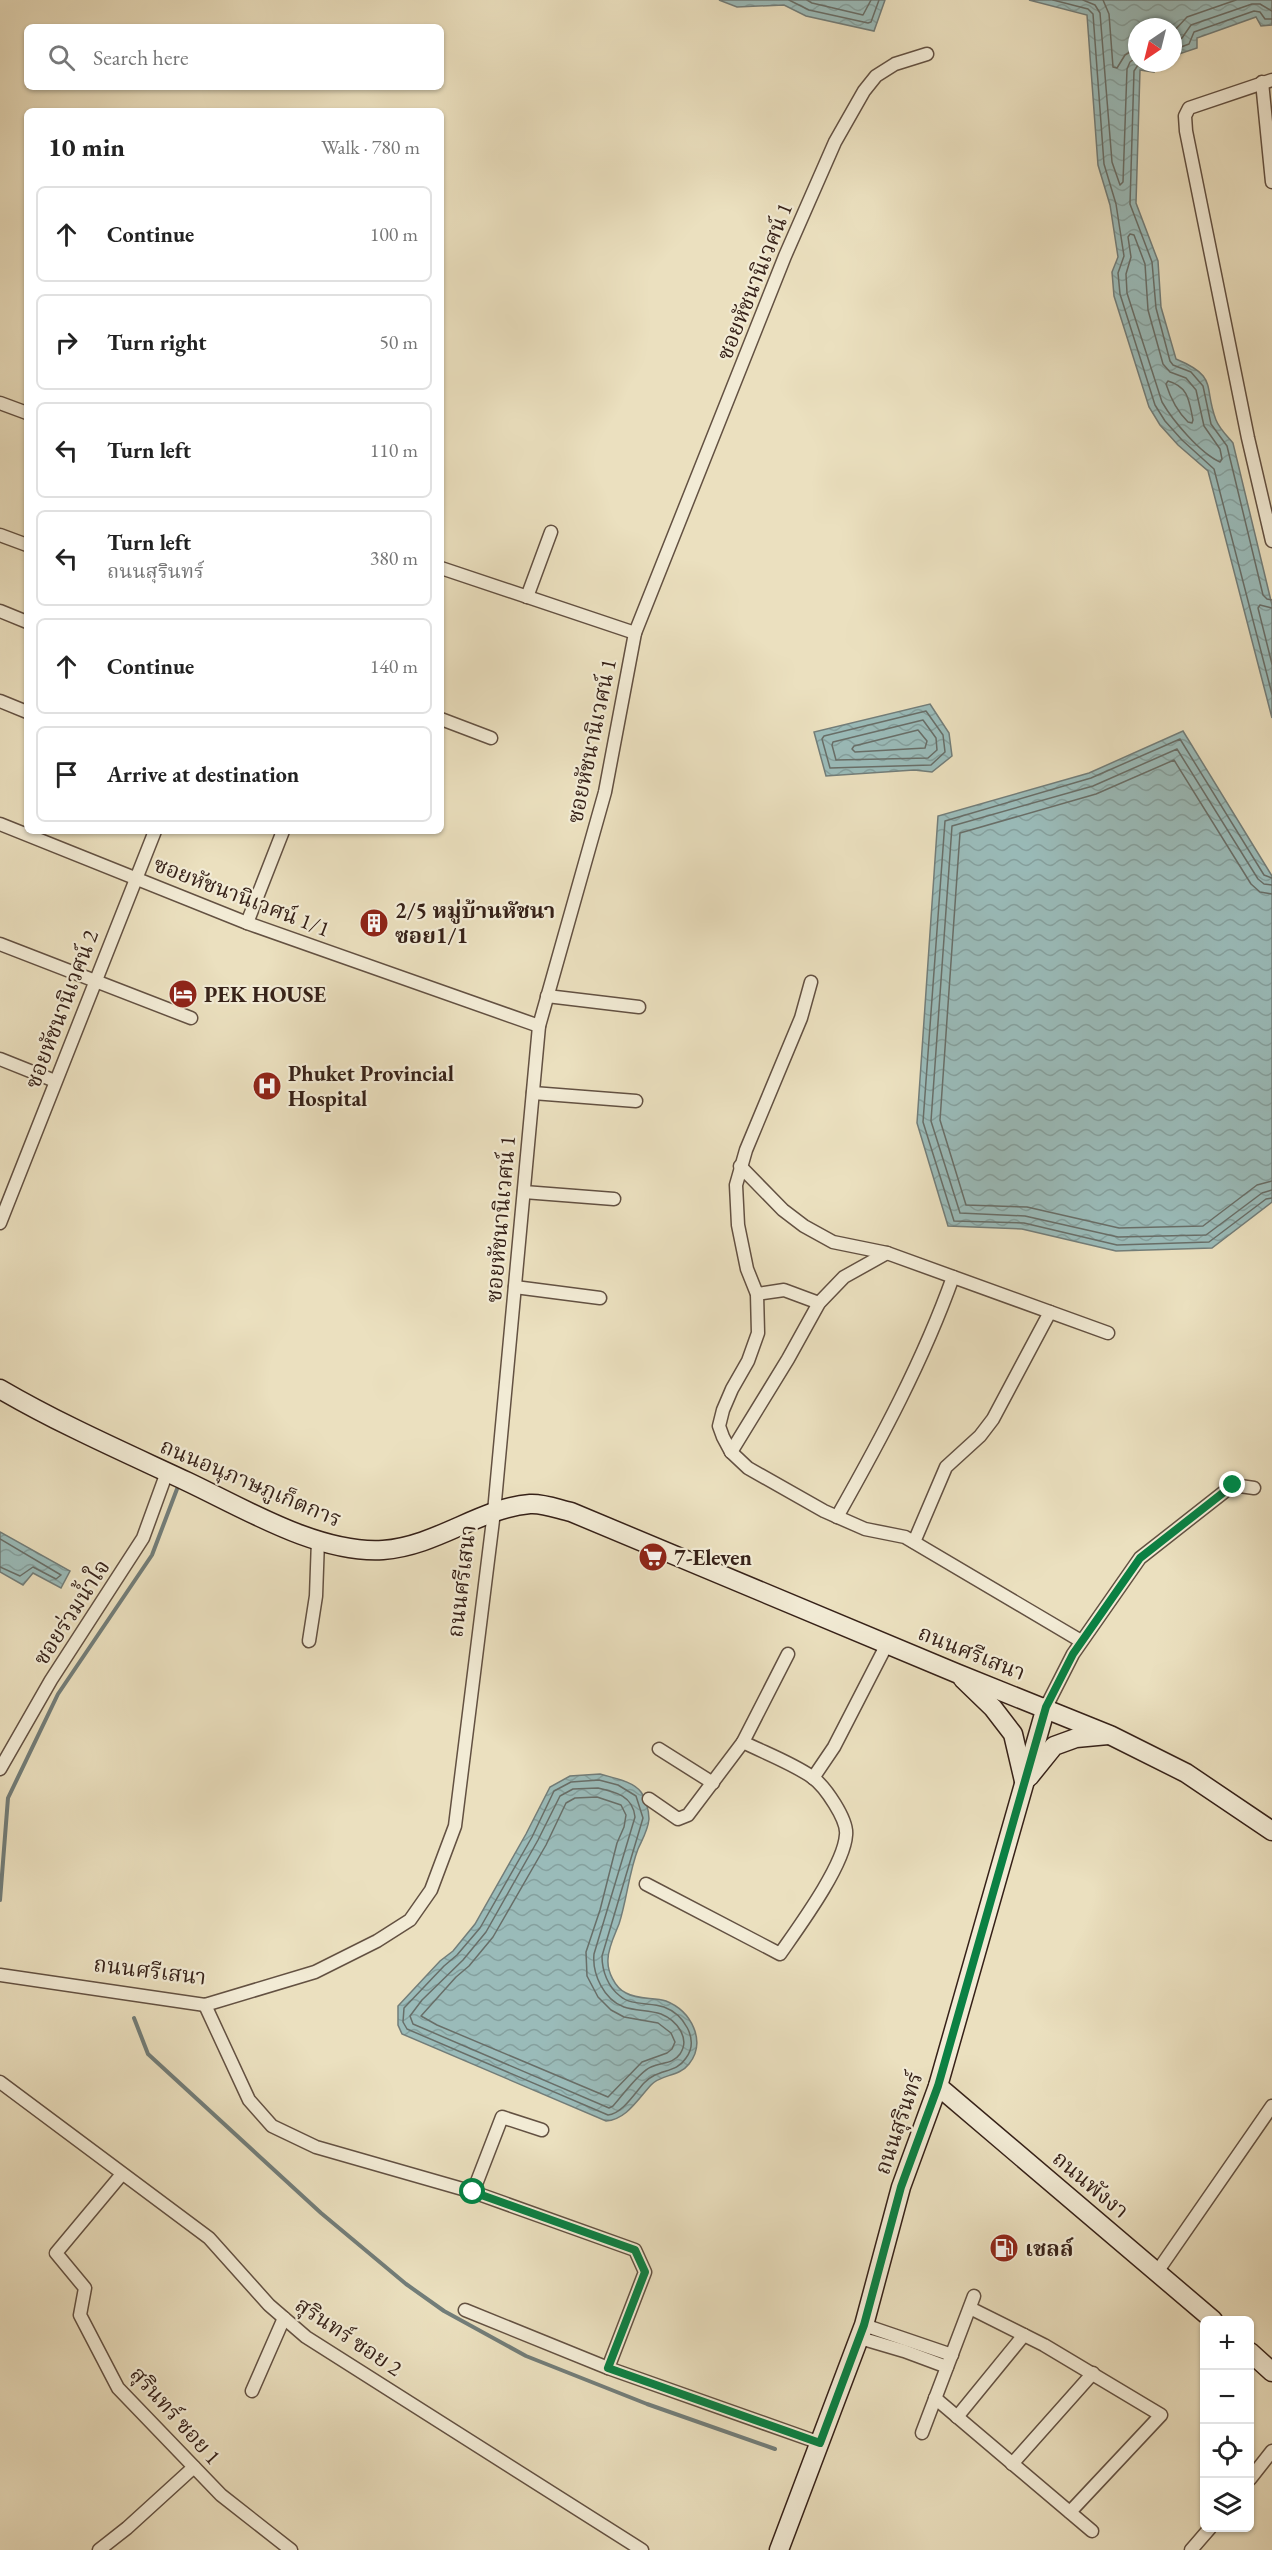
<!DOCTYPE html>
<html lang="en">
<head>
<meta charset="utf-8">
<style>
	:root { --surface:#fff; --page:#f6f6f6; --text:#222; --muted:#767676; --line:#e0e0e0 }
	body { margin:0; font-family:"EB Garamond","Noto Serif Thai",serif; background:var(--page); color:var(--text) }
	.controls { position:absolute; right:18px; bottom:18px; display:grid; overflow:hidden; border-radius:9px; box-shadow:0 2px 4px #0004 }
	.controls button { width:54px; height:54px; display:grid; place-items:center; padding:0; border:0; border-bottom:2px solid var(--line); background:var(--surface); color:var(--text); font:30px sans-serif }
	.compass { position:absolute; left:1128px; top:18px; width:54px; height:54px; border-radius:50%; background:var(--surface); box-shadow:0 2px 4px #0004; rotate:215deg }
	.stop { position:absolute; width:18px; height:18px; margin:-14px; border:4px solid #0b8043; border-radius:50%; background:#fff }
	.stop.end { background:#0b8043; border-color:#fff; box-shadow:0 2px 6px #0008 }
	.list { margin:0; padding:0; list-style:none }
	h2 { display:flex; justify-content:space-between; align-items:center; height:78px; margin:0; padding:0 24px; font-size:26px }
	h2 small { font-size:20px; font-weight:400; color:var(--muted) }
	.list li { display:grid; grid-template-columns:39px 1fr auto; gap:18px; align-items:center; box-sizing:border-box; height:96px; margin:0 12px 12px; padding:0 12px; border:2px solid var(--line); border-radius:9px }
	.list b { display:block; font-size:22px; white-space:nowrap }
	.list p { margin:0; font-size:20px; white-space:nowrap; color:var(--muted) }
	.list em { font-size:20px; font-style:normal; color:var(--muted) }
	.icon { flex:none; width:33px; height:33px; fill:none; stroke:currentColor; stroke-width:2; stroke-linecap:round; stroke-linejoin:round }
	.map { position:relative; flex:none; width:1272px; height:2550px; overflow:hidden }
	.search { position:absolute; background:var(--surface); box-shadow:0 2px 4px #0004; left:24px; top:24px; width:420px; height:66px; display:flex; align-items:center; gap:15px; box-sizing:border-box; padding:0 21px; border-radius:9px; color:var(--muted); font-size:22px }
	.panel { position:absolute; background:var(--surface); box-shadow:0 2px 4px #0004; left:24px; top:108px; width:420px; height:726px; border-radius:9px }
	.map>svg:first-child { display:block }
</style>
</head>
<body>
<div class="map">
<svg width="1272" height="2550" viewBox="0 0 1272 2550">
	<defs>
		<pattern id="water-waves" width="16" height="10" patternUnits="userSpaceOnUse" patternTransform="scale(1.5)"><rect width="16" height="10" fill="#9abbb9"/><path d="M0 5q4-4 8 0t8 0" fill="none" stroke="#85a09e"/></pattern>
	</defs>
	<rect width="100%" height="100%" fill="#ebe0bf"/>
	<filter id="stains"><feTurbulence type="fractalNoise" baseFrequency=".00333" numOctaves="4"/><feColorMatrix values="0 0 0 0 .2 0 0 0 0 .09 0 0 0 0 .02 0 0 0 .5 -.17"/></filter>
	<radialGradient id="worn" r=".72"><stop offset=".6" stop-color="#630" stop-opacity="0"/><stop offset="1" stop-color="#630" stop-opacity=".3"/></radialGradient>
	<g fill="url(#water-waves)" stroke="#727d79" stroke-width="1.5">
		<polygon points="719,0 885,0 874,31 806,16 784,5 737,7"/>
		<path d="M1029,0H1272V25L1261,26L1256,17L1197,38V48L1173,56V27H1137V63H1153L1154,72L1140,70L1136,203L1158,261L1161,307L1176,359C1219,377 1203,386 1216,420C1219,428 1227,436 1233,443L1272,605V718L1208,471L1178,445L1160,425L1149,407L1114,296L1112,272L1118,257L1110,205L1098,165L1087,15Z"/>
		<polygon points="930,704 949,733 952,756 932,772 914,770 826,776 814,732"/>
		<polygon points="1183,731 1272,876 1272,1202 1212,1248 1116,1251 1022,1229 948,1226 917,1123 938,816 1089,773"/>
		<polygon points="0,1532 70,1571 61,1588 33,1573 23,1585 0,1572"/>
		<path d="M600,1774C613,1778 633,1781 641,1792C646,1799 649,1811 649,1819C648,1830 643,1838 638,1849C629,1872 627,1899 619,1924C615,1934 608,1948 608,1959C607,1971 615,1988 626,1993C638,2000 654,1997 666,2001C691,2011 707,2041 689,2064C679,2077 661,2074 651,2085C638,2099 626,2120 606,2121L402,2034L398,2025V2006L440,1961L453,1951L475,1924L526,1834L550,1787L570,1776Z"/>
	</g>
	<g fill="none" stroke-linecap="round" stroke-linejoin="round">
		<g stroke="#686e68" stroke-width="1.5">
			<polyline points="789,0 809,10 868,23 871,22 879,0"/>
			<polyline points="807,0 812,3 863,15 871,0"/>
			<polyline points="1053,0 1088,9 1093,14 1104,164 1116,204 1124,256 1118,273 1120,294 1155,405 1165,421 1182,440 1214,469 1272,694"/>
			<polyline points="1083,0 1095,5 1100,13 1112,162 1120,185 1123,182 1127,69 1130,62 1137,57"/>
			<polyline points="1103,0 1109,14 1113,67 1117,68 1125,55 1137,48"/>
			<polyline points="1173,32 1187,17 1236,0"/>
			<polyline points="1173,42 1182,38 1191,25 1252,4 1260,4 1272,11"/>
			<polyline points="1173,50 1189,44 1194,32 1254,11 1260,12 1265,19 1272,19"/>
			<polyline points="1147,63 1138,65 1134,71 1130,204 1152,262 1156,308 1170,361 1173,365 1191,372 1203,386 1211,424 1227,446 1263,595 1267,599 1272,600"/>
			<path d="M1130,234L1134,235L1145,264L1148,310L1163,364L1170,372L1186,378L1196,390L1204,426L1220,449L1222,459L1220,462C1200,453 1173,421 1162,402L1127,293L1126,274L1131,257L1128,237Z"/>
			<path d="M1168,381C1189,387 1189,401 1193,420L1192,423L1188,422C1177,411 1171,400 1166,384Z"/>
			<polyline points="1272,608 1260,605 1258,608 1272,664"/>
			<polygon points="926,711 943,735 945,752 931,765 830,768 822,739 824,736"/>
			<polygon points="923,720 936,738 937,750 928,758 836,760 832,745 833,742"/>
			<polygon points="918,730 927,741 925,748 855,752 852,749 854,746"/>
			<polyline points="1272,878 1264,875 1180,739 1091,778 945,821 923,1122 954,1221 1024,1223 1117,1245 1209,1242 1266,1199 1272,1198"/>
			<polyline points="1272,885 1264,884 1258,879 1177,749 1093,786 952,826 931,1121 960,1213 1025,1216 1118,1237 1206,1235 1262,1193 1272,1190"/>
			<polyline points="1272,894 1260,892 1251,884 1174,760 1096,794 960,833 940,1120 966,1205 1027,1207 1119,1228 1203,1226 1257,1185 1272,1181"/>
			<polyline points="0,1539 61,1575 56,1579 33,1567 20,1576 0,1567"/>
			<path d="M599,1780L618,1785L636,1796L643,1818L602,1956C602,1971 608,1987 620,1996C631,2006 650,2002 664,2007C683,2014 700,2039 686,2058C676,2074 658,2068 644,2083C635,2093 622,2114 608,2115L407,2029L403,2022L404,2008L444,1966L457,1955L480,1928L532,1837L554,1791L571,1782Z"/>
			<path d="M598,1788C616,1792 633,1796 635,1817L594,1954C592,1974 604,2000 624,2007C636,2011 649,2010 661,2014C676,2020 691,2038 680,2054C673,2064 662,2062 651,2067C640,2071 622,2096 613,2106L609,2108L413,2024L410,2016L422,2000L463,1960L486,1932L538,1840L560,1796L573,1789Z"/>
			<polygon points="597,1797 621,1805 626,1815 624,1827 617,1843 600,1910 586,1952 587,1976 598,1997 611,2010 624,2017 658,2023 671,2033 675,2042 672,2049 667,2053 642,2062 608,2097 437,2025 421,2016 456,1977 469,1966 493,1937 546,1845 566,1803 575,1798"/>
		</g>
		<g stroke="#727d79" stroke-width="4">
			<polyline points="0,1900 8,1798 58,1694 152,1555 177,1489"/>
			<polyline points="134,2018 148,2054 321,2213 406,2284 444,2311 526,2356 647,2404 775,2449"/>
		</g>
		<g stroke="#635142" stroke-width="15">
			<g id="street">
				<polyline points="1272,80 1189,108 1185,116 1186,131 1248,438 1272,541"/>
				<polyline points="1262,82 1272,182"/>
				<polyline points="0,403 27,413"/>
				<polyline points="0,535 27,545"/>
				<polyline points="441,568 635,633"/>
				<polyline points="527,597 551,532"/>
				<polyline points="0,611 27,622"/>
				<polyline points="0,701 27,712"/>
				<polyline points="441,719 491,738"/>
				<polyline points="0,824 247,923 539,1026"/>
				<polyline points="247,923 283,831"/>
				<polyline points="0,944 191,1018"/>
				<polyline points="811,982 801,1018 746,1150 736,1185 738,1225 747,1269 757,1294 758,1333 748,1361 732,1389 723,1410 719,1426 723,1437 731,1452 748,1468 824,1511 865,1529 905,1537 1081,1641"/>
				<polyline points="547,996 639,1007"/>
				<polyline points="0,1059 55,1081"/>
				<polyline points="533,1093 636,1101"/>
				<polyline points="740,1166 783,1210 804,1226 833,1242 887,1253 1108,1333"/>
				<polyline points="524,1192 614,1199"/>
				<polyline points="0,1223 155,831"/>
				<polyline points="515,1287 600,1298"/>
				<polyline points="757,1294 784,1290 819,1303"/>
				<polyline points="731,1452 788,1359 819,1303 844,1277 887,1253"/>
				<path d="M837,1517C881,1439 923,1361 953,1277"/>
				<polyline points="914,1542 946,1467 980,1436 993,1419 1050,1312"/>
				<polyline points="309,1641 316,1596 318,1540"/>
				<polyline points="1046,1707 1073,1654 1140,1558 1233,1485 1254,1488"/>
				<polyline points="743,1742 788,1654"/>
				<polyline points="659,1749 713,1783"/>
				<polyline points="0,1769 51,1680 143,1538 167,1472"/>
				<polyline points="813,1778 834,1747 887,1644"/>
				<path d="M646,1884L780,1954C798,1928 844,1866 846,1835C848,1820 825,1786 812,1777C792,1763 765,1753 743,1742L688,1815L678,1819L649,1799"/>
				<polyline points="0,1975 205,2005 315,1972 377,1941 410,1920 431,1890 455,1826 494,1512 539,1026 605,792 635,633 785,256 835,142 864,91 876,76 895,64 927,54"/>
				<polyline points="205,2005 249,2100 272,2126 316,2147 473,2192 635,2250 645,2272 608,2368 820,2443"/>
				<polyline points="0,2082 209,2238 269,2305 306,2337 642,2550"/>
				<polyline points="122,2174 56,2253 85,2288 80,2315 118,2388 221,2495 291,2550"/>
				<polyline points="473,2192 502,2117 542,2130"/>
				<polyline points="1157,2272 1272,2106"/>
				<polyline points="970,2308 1044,2345 1161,2415 1070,2512"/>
				<polyline points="465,2310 608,2368"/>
				<polyline points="864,2325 952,2355"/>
				<polyline points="860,2338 904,2351 947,2367"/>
				<polyline points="252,2391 284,2318"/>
				<polyline points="935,2398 1092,2531"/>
				<polyline points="957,2417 1024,2335"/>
				<polyline points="922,2433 974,2296"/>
				<polyline points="1012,2464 1093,2373"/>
				<polyline points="1250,2479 1272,2451"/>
				<polyline points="99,2550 127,2528 194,2467"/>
				<polyline points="1191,2550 1210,2528"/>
			</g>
		</g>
		<g stroke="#362118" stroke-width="21">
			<g id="secondary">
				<path d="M0,1389C60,1424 124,1452 188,1482C245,1509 319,1554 383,1550C437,1546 480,1508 530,1504C543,1503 558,1509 571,1512L956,1673L1110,1735L1186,1773L1272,1831"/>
				<polyline points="963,1679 993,1708 1013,1734 1024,1781"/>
				<polyline points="1029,1777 1054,1746 1076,1738 1108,1735"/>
				<polyline points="938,2086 1213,2320"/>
				<polyline points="1250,2352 1272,2372"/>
				<polyline points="779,2550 864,2325 901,2187 938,2086 1046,1707"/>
			</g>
		</g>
		<use href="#street" stroke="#f2ebd5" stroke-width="12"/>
		<use href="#secondary" stroke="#f2ebd5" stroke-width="18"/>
	</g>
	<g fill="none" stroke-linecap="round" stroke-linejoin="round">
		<polyline stroke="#0b8043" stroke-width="8" points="473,2192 635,2250 645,2272 608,2368 820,2443 864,2325 901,2187 938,2086 1046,1707 1073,1654 1140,1558 1233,1485"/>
	</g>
	<defs>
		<g id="building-disc" transform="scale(1.5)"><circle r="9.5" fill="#8f2418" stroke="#f2ebd5"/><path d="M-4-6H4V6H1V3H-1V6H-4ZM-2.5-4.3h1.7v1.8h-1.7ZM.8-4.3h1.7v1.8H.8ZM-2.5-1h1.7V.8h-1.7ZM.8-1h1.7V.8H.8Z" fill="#fff"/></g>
		<g id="hotel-disc" transform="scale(1.5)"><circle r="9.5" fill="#8f2418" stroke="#f2ebd5"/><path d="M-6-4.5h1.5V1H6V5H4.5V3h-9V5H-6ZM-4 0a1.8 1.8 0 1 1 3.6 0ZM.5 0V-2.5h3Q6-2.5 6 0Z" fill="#fff"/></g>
		<g id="hospital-disc" transform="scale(1.5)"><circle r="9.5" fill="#8f2418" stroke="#f2ebd5"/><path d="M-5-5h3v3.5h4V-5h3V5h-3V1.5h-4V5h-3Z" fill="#fff"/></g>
		<g id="supermarket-disc" transform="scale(1.5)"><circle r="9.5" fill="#8f2418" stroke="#f2ebd5"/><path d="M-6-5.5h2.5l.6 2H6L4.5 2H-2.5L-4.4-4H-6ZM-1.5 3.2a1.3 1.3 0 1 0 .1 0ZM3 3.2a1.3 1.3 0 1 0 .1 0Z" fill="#fff"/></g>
		<g id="fuel-disc" transform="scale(1.5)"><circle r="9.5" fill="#8f2418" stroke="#f2ebd5"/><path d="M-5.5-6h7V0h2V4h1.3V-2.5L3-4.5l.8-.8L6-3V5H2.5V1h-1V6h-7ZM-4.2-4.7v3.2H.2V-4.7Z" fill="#fff"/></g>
	</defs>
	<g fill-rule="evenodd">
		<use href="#building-disc" x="374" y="923"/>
		<use href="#hotel-disc" x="183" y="994"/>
		<use href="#hospital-disc" x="267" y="1086"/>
		<use href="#supermarket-disc" x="653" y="1557"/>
		<use href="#fuel-disc" x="1004" y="2248"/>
	</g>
	<g text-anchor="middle" stroke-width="4.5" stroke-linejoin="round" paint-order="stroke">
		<g font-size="22" fill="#362118" stroke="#f2ebd5">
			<text transform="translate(754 281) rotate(-68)" y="8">ซอยหัชนานิเวศน์ 1</text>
			<text transform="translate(591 741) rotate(-78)" y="8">ซอยหัชนานิเวศน์ 1</text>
			<text transform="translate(242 896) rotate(21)" y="8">ซอยหัชนานิเวศน์ 1/1</text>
			<text transform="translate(61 1009) rotate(-69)" y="8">ซอยหัชนานิเวศน์ 2</text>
			<text transform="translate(500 1219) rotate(-85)" y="8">ซอยหัชนานิเวศน์ 1</text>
			<text transform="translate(251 1482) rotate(23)" y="8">ถนนอนุภาษภูเก็ตการ</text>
			<text transform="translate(461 1581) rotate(-83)" y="8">ถนนศรีเสนา</text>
			<text transform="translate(71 1612) rotate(-57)" y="8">ซอยร่วมน้ำใจ</text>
			<text transform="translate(972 1652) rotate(22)" y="8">ถนนศรีเสนา</text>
			<text transform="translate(150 1970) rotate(7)" y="8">ถนนศรีเสนา</text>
			<text transform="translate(898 2123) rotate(-71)" y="8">ถนนสุรินทร์</text>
			<text transform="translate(1091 2184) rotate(40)" y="8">ถนนพังงา</text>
			<text transform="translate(349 2336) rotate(34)" y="8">สุรินทร์ ซอย 2</text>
			<text transform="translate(176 2415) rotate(48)" y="8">สุรินทร์ ซอย 1</text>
		</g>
		<g font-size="22" font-weight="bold" fill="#362118" stroke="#f2ebd5" text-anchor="start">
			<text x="395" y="918">2/5 หมู่บ้านหัชนา<tspan x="395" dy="25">ซอย1/1</tspan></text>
			<text x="204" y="1002">PEK HOUSE</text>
			<text x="288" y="1081">Phuket Provincial<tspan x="288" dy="25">Hospital</tspan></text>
			<text x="674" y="1565">7-Eleven</text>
			<text x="1025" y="2256">เชลล์</text>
		</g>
	</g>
	<rect width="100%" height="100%" filter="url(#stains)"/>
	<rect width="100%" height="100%" fill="url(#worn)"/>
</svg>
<div class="controls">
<button>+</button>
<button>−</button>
<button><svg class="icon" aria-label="locate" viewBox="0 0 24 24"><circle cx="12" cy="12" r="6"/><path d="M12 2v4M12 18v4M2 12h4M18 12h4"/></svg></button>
<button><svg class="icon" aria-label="layers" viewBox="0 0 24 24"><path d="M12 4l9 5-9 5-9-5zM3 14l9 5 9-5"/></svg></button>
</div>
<svg class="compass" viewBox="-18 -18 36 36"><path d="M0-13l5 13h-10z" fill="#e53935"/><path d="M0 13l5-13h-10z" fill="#767676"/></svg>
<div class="stop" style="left:473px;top:2192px"></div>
<div class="stop end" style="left:1233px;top:1485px"></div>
<div class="search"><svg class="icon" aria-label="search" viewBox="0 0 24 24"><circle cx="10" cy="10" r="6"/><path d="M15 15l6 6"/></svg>Search here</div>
<section class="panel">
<h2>10 min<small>Walk · 780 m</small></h2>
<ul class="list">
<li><svg class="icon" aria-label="ahead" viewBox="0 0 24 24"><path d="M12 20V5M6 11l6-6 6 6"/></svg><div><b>Continue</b></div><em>100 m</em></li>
<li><svg class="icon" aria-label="right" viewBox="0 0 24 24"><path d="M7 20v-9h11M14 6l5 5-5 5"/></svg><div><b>Turn right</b></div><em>50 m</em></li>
<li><svg class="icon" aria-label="left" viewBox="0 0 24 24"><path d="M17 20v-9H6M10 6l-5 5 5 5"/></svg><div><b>Turn left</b></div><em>110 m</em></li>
<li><svg class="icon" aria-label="left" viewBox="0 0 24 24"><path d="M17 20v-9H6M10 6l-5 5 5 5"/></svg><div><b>Turn left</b><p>ถนนสุรินทร์</p></div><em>380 m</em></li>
<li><svg class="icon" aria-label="ahead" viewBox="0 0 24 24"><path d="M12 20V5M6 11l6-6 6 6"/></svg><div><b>Continue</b></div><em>140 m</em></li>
<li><svg class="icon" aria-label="arrive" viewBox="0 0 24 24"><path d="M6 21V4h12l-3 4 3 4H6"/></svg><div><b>Arrive at destination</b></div></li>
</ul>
</section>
</div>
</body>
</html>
